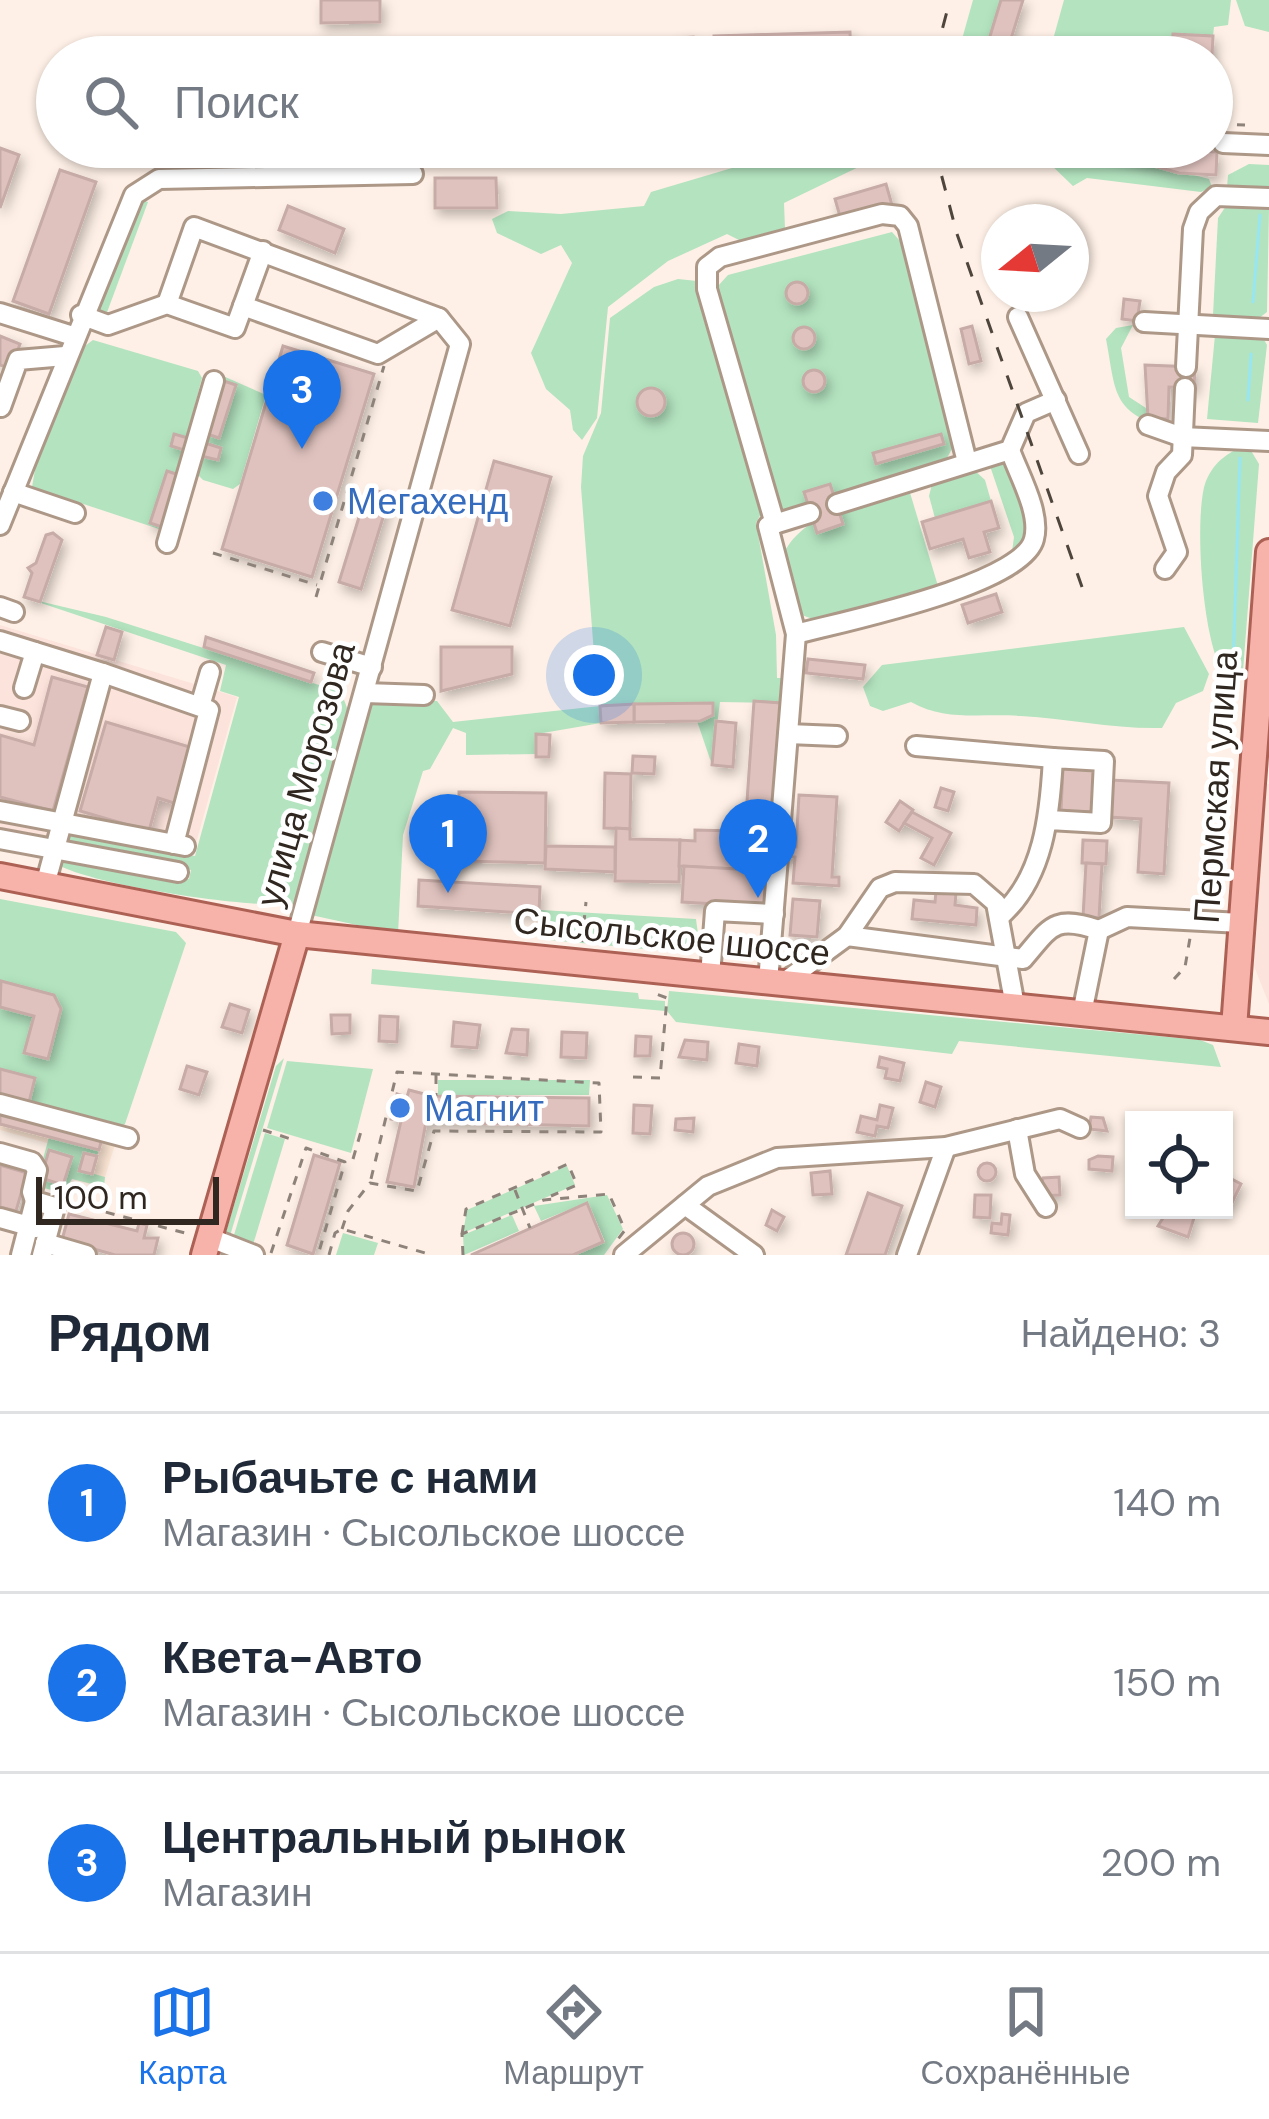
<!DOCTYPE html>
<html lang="ru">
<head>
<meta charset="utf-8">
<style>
	:root { --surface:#fff; --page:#f6f6f7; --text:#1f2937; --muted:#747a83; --line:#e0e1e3; --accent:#1a73e8 }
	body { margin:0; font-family:"DM Sans",sans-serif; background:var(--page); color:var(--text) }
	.controls { position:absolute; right:36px; bottom:36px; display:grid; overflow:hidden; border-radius:0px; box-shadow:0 3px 9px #0004 }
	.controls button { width:108px; height:108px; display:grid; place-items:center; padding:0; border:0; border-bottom:3px solid var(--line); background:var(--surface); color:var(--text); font:60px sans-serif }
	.compass { position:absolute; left:981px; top:204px; width:108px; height:108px; border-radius:50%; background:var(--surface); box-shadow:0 3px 9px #0004; rotate:252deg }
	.scale { position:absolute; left:36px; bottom:30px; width:183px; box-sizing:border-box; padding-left:12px; border:6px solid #2f2720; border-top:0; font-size:33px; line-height:42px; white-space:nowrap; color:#2f2720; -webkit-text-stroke:9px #fff; paint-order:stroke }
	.you { position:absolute; left:594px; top:675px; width:42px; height:42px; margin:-30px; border:9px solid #fff; border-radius:50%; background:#1a73e8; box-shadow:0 0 0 18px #1a73e833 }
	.badge { display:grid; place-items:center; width:78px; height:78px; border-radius:50%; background:var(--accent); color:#fff; font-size:39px; font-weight:700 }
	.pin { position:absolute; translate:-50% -99px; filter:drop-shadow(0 3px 6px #0008) }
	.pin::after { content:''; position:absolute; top:63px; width:42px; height:36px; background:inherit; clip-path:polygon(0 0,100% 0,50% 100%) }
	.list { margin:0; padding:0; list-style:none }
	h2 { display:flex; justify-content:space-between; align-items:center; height:156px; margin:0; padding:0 48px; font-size:51px }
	h2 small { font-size:39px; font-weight:400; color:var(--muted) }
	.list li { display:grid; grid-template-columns:78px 1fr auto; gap:36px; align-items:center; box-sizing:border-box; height:180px; padding:0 48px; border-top:3px solid var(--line) }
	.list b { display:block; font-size:45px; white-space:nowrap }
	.list p { margin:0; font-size:39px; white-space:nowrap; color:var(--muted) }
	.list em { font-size:39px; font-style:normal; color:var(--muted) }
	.icon { flex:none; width:66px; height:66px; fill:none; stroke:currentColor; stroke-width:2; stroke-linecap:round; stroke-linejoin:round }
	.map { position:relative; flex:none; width:1269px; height:1255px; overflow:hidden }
	.search { position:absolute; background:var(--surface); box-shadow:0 3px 9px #0004; left:36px; right:36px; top:36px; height:132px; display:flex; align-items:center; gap:30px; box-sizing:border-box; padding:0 42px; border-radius:66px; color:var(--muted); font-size:45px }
	.sheet { height:696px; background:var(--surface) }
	nav { display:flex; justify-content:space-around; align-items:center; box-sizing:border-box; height:168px; border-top:3px solid var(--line); background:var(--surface); font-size:33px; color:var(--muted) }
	nav a { display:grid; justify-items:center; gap:6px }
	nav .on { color:var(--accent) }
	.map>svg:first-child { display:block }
</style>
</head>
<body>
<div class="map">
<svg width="1269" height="1255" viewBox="0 0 1269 1255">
	<defs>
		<filter id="shadow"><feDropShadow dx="3.5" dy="6" stdDeviation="6" flood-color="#0004"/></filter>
	</defs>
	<rect width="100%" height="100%" fill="#fef0e6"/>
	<g fill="#fce3db">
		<polygon points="0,625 237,697 184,886 0,847"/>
		<polygon points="1266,783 1269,784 1269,1004 1254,966"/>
	</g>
	<polygon fill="#fde6d4" points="0,1105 112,1135 115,1144 102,1187 75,1180 76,1151 0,1130"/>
	<g fill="#b3e3bf">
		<polygon points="973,0 1003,0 989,57 957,57"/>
		<polygon points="1064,0 1231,0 1228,25 1214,27 1213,36 1174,34 1172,57 1150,57 1149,47 1054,36"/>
		<polygon points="1236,0 1269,0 1269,32 1245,26"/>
		<polygon points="803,147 900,147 784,203 785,229 741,241 727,234 668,261 608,307 597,418 582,440 573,430 570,410 546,389 531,353 572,263 561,245 541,254 497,233 492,219 508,211 561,214 644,206 651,192"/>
		<polygon points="1016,147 1087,147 1209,179 1212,187 1201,192 1087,178 1073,186 1046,160"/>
		<polygon points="1249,164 1269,165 1269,192 1227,187 1228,175"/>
		<polygon points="139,199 148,202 106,315 95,313"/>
		<polygon points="1226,206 1269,209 1267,312 1259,318 1213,315 1218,218"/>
		<polygon points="892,232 900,241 955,443 946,460 779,511 718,286 728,275"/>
		<polygon points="678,279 697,281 763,510 756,523 776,635 777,678 785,678 772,829 780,703 720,702 712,765 697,721 712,703 601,706 601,723 537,734 536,754 466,755 466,733 453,728 430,769 423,771 403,835 398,934 311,915 372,698 437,701 453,722 600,706 604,687 596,679 581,487 583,456 601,413 610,318 654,287"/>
		<path d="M1133,325L1121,348L1129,397L1149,410V418L1168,419L1167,428C1111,412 1116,391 1106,339L1116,328Z"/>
		<polygon points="1215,335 1263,338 1267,345 1258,423 1207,419"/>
		<polygon points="93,340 198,371 202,378 162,530 32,487 37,458 81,349"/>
		<polygon points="223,376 266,395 240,484 233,489 203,480 194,471"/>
		<path d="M1247,444L1259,464L1243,671L1231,683C1202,663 1193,513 1206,481C1215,460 1227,454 1247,444Z"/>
		<polygon points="1003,456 1030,532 1011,559 1014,537 988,460"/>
		<polygon points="973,469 985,480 991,501 935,518 929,496 933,480"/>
		<path d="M908,486L938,586L910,598L815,620L802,615L783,555C803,511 866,502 908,486Z"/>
		<path d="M26,598L106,617L341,692L349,713L295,904C253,909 90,885 57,864L61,857L189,879L191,870L67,844L68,835L195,856L239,697L220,691L226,665Z"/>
		<path d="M1184,627L1209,674L1203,691L1176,703L1162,728C1112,729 1070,719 1021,716C981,713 947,722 911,702L883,711L870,706L863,687L882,665Z"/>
		<polygon points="0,899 176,932 186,943 125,1124 118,1129 0,1099"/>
		<polygon points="541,910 696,919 699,942 687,953 539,939"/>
		<polygon points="372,969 638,993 639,999 665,1001 665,1011 371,984"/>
		<polygon points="669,991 1200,1040 1213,1045 1221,1067 959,1041 952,1054 676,1022 667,1011"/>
		<polygon points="284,1058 229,1239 226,1232 276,1066"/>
		<polygon points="287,1061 373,1069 351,1153 267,1128"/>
		<polygon points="438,1080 590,1080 589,1095 438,1095"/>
		<polygon points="265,1133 285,1139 252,1248 234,1235"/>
		<polygon points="49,1137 99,1150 97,1156 84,1153 80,1170 105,1177 104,1187 72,1179 63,1193 40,1187 37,1181"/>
		<polygon points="567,1166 575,1185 463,1233 467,1210"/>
		<polygon points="607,1195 623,1229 604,1255 575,1255 605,1242 588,1202 541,1221 534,1206"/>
		<polygon points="512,1215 519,1231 464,1255 463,1235"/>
		<polygon points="343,1233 378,1243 374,1255 336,1255"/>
	</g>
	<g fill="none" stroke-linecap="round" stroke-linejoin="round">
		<g stroke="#98e6f2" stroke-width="3">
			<polyline points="1253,302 1260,215"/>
			<polyline points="1248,400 1251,354"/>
			<polyline points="1232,697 1240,458"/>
		</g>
	</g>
	<g fill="#dfc2be" stroke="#c7aba6" stroke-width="3" filter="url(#shadow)">
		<polygon points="321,0 380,0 380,22 321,23"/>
		<polygon points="1001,0 1023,0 1007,52 987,46"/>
		<polygon points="850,32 851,57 715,57 714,36"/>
		<polygon points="1173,34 1213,36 1212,57 1172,57"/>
		<polygon points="693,37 693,57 679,57 679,38"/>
		<polygon points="402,50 402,57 301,57 301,52"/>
		<polygon points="1086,147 1150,147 1179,155 1180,150 1217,152 1216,175 1179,173"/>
		<polygon points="0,148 19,155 0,208"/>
		<polygon points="60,170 96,182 49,314 13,301"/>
		<polygon points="435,178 496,178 497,208 435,208"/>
		<polygon points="886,184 892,205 841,220 835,199"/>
		<polygon points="288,206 344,229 335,253 279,230"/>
		<circle cx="797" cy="293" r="11"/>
		<polygon points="1124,299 1140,301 1137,321 1122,319"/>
		<polygon points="972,326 981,361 969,364 961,329"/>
		<circle cx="804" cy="338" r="11"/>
		<polygon points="0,336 20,344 11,369 0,365"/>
		<polygon points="283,346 374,374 312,577 222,549"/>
		<polygon points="1145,365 1195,367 1194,388 1169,387 1168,419 1148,418"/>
		<circle cx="814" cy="381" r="11"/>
		<polygon points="224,381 236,385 219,438 207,434"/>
		<circle cx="651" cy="402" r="14"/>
		<polygon points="174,434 188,438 184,450 171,446"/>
		<polygon points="941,434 944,444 876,464 873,453"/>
		<polygon points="205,443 221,448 218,460 201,456"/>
		<polygon points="494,461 551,477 510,626 452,610"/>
		<polygon points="167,471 179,475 162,527 150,523"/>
		<polygon points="830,484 843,524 817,533 804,492"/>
		<polygon points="368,488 390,495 361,589 339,582"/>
		<polygon points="991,501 999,528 984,532 990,552 969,558 963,539 930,549 922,522"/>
		<polygon points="53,533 62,540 40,602 24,597 32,573 28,568 36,563 46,535"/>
		<polygon points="996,594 1002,612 968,623 962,605"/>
		<polygon points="106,627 122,632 114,660 97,655"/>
		<polygon points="206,637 314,673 311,682 204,647"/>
		<polygon points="441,647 512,647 512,674 441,691"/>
		<polygon points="808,659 865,665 863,679 806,673"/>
		<polygon points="52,677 88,687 53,811 0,797 0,735 34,745"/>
		<polygon points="754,701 781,703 772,832 756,831 746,815"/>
		<polygon points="713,703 713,715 700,721 634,722 634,704"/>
		<polygon points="634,704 634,722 601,723 600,706"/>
		<polygon points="716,721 736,723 733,767 712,765"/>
		<polygon points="106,722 193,748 177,804 158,798 149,831 80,811"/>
		<polygon points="536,734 550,735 549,757 536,757"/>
		<polygon points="633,756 655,757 654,774 632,773"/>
		<polygon points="1063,767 1096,769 1093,812 1061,811"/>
		<polygon points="605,773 631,774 630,829 604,828"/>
		<polygon points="1110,780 1169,783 1164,874 1138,872 1141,819 1108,817"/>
		<polygon points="941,788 954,792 948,811 935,807"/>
		<polygon points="459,792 546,793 545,863 459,861 459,868 441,868 441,801 459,802"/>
		<polygon points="799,795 837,797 832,877 839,877 839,886 793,883 795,857 783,856 784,846 796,847"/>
		<polygon points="900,801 913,810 899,831 886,822"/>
		<polygon points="912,812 951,833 934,865 921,858 932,838 904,823"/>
		<polygon points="616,828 630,829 630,839 680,840 679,882 615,881"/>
		<polygon points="695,830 736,831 735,869 679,866 680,840 695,841"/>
		<polygon points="1083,840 1107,841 1106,864 1082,863"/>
		<polygon points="546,846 615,847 615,872 545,869"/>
		<polygon points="755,850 770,851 766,907 682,902 684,866 735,869 735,858 754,859"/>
		<polygon points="1086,863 1102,864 1099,918 1083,917"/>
		<polygon points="419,880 540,887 539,914 418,906"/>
		<polygon points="936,891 956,893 955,905 977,908 976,925 912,919 914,900 935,902"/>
		<polygon points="793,899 820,901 817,937 790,935"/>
		<polygon points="1,981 54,995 61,1009 48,1059 24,1053 34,1016 0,1007"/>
		<polygon points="230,1004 249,1010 242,1033 222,1027"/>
		<polygon points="331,1015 350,1015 350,1033 332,1034"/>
		<polygon points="380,1016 398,1017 397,1042 379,1041"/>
		<polygon points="454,1022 480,1025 477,1048 452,1046"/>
		<polygon points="512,1029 528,1030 527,1055 506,1053"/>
		<polygon points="562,1032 587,1033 586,1058 561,1057"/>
		<polygon points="636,1036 651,1037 650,1056 635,1056"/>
		<polygon points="685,1040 708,1042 707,1060 679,1057"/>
		<polygon points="739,1044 759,1047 757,1066 736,1063"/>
		<polygon points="880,1057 904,1063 900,1081 885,1078 887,1069 878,1067"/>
		<polygon points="187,1066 207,1072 199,1095 180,1089"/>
		<polygon points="0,1069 35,1078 29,1102 0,1095"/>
		<polygon points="926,1082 941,1087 935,1107 920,1102"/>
		<polygon points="409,1090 432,1096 589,1098 589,1126 426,1122 414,1187 387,1182 401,1121 391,1119 397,1094 407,1097"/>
		<polygon points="634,1105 652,1106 650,1134 633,1133"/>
		<polygon points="880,1105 893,1108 888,1128 877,1126 875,1136 857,1132 861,1116 877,1120"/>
		<polygon points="0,1111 102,1138 99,1150 0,1124"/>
		<polygon points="1091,1117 1103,1118 1107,1131 1089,1129"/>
		<polygon points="694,1118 693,1132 675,1130 676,1119"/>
		<polygon points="49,1150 72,1157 63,1185 41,1178"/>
		<polygon points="84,1153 97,1156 92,1174 79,1171"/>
		<polygon points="314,1155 340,1163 313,1254 287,1245"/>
		<polygon points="1098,1156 1113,1157 1112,1171 1089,1169 1089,1160"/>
		<circle cx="987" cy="1172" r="9"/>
		<polygon points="0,1165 27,1173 16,1211 0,1207"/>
		<polygon points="830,1171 832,1194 813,1195 811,1173"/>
		<polygon points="1226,1176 1241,1184 1231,1205 1224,1202"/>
		<polygon points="1059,1177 1060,1195 1040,1196 1043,1178"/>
		<polygon points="868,1193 902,1206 885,1255 846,1255"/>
		<polygon points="975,1195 991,1195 990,1218 974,1217"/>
		<polygon points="587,1203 603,1242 573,1255 471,1255"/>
		<polygon points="772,1210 784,1217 777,1231 766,1225"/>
		<polygon points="1168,1210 1194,1218 1188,1237 1158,1226"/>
		<polygon points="69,1214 137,1231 139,1223 147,1225 144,1238 158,1238 154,1255 115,1255 62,1240"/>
		<polygon points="1002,1214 1010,1215 1008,1235 991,1233 992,1223 1001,1224"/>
		<circle cx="683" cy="1244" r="11"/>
	</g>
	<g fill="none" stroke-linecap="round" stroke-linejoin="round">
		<g stroke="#ad9888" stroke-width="24">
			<g id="minor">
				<polyline points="1223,143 1269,145"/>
				<polyline points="167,304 194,227 439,318 460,344 297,934"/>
				<polyline points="243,306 378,354 439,318"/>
				<polyline points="0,313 73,336"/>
				<polyline points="81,315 108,325 167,304 235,328 263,251"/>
				<polyline points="1018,317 1079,454"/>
				<polyline points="1144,322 1269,329"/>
				<polyline points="1186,367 1193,229 1199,212 1216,196 1269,198"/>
				<polyline points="1,407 18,360 65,356"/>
				<polyline points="1148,425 1182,437 1269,441"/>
				<polyline points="13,492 75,513"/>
				<polyline points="837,504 1010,450 1026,413 1056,400"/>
				<polyline points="775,524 707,289 707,267 720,257 882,214 900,216 908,226 967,462"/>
				<polyline points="0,525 134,195 159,179 413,174"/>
				<polyline points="167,543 214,381"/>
				<polyline points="1165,569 1177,552 1158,496 1166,472 1182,455 1185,388"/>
				<polyline points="0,607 14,612"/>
				<path d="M796,634C841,622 1023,585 1034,539C1041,513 1019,475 1010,450"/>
				<polyline points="0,641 103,673 45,885"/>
				<polyline points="322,652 372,667"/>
				<polyline points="103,673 209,710 174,844"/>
				<polyline points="24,688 35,652"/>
				<polyline points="365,693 424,695"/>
				<polyline points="201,703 210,672"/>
				<polyline points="0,716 20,721"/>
				<polyline points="788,734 837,736"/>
				<polyline points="916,746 1053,758"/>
				<polyline points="0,811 185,846"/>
				<polyline points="0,839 178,872"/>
				<path d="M999,917C1044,879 1050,813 1053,758L1104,761L1101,823L1049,820"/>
				<polyline points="1099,930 1127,917 1241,923"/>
				<path d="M847,936L1023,959C1050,928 1053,914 1099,930L1082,1013"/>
				<polyline points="710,976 715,911 774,914"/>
				<polyline points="768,982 796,634 768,526 810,513"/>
				<polyline points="783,983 847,936 880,888 895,882 974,884 996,903 1015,1006"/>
				<polyline points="0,1104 128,1138"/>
				<polyline points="1017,1129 1025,1174 1046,1207"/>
				<polyline points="0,1153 32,1162 37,1170 32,1192 35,1201 55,1207 42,1255"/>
				<polyline points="685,1205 754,1255"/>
				<polyline points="0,1218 36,1228"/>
				<polyline points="208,1237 254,1255"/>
				<polyline points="45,1243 86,1255"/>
				<polyline points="21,1255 35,1201"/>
				<polyline points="624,1255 708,1186 777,1158 946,1147 1060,1119 1080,1128"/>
				<polyline points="907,1255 946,1147"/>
			</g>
		</g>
		<g stroke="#ad6155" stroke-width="30">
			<g id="major">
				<polyline points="0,876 297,934 1269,1032"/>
				<polyline points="1234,1028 1269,552"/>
				<polyline points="204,1255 297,934"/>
			</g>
		</g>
		<g stroke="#8e837b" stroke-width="3" stroke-dasharray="9 9" stroke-linecap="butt">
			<polyline points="1219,124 1245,125"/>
			<polyline points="213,553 317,585"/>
			<polyline points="316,597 384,366"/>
			<polyline points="582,942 586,902"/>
			<polyline points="1174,979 1185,967 1190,938"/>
			<polyline points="436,1075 436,1096"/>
			<polyline points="633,1077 660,1078 667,998 656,994"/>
			<polyline points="263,1130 297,1141"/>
			<polyline points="353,1159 362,1128"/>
			<polyline points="515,1190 530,1228"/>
			<polyline points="71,1203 185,1233"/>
			<polyline points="342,1229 348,1211 370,1183 417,1191 434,1131 601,1132 599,1083 397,1072 370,1183"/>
			<polyline points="462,1234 466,1209 568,1164 577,1185 551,1196"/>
			<polyline points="271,1253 306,1148 345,1162 318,1255"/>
			<polyline points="329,1255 335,1233 342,1229 432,1255"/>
			<polyline points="463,1255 462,1234 544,1200 609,1194 625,1230 618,1239"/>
		</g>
		<use href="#minor" stroke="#fff" stroke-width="18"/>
		<use href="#major" stroke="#f7b3aa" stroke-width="24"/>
		<g stroke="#4e453d" stroke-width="3" stroke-dasharray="15 15" stroke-linecap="butt">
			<polyline points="935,57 950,0"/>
			<polyline points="934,147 957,234 1082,587"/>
		</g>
	</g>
	<g fill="#3f7fe0" stroke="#fff" stroke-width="4.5">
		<circle cx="323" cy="501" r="12"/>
		<circle cx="400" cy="1108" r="12"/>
	</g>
	<g text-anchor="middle" stroke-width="9" stroke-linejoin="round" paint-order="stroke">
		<g font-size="36" fill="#366cbe" stroke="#fff" text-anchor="start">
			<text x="347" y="514">Мегахенд</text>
			<text x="424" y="1121">Магнит</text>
		</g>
		<g font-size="36" fill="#2f2720" stroke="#fff">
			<text transform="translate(305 774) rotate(-74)" y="13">улица Морозова</text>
			<text transform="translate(1215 787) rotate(-86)" y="13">Пермская улица</text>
			<text transform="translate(672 936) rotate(6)" y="13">Сысольское шоссе</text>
		</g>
	</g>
</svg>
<div class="controls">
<button><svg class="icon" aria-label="locate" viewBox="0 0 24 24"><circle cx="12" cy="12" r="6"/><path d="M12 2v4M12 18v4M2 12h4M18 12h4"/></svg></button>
</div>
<svg class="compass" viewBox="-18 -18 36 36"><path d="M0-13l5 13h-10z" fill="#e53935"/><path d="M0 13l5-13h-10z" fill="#747a83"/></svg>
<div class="scale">100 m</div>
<div class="you"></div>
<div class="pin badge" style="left:448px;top:893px">1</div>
<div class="pin badge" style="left:758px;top:898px">2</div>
<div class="pin badge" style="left:302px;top:449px">3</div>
<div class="search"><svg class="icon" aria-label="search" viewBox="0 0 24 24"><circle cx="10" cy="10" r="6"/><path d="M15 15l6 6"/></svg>Поиск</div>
</div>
<section class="sheet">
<h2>Рядом<small>Найдено: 3</small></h2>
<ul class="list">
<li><span class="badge">1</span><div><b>Рыбачьте с нами</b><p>Магазин · Сысольское шоссе</p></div><em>140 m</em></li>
<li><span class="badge">2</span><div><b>Квета-Авто</b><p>Магазин · Сысольское шоссе</p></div><em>150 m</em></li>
<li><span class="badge">3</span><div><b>Центральный рынок</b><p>Магазин</p></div><em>200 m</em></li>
</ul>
</section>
<nav>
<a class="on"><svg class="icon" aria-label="map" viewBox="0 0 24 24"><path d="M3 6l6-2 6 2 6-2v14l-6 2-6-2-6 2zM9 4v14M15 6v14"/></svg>Карта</a>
<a><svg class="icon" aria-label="directions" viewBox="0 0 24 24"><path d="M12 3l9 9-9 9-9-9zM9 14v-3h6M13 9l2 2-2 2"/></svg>Маршрут</a>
<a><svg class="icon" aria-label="saved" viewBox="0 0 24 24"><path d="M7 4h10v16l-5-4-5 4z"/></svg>Сохранённые</a>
</nav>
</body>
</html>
